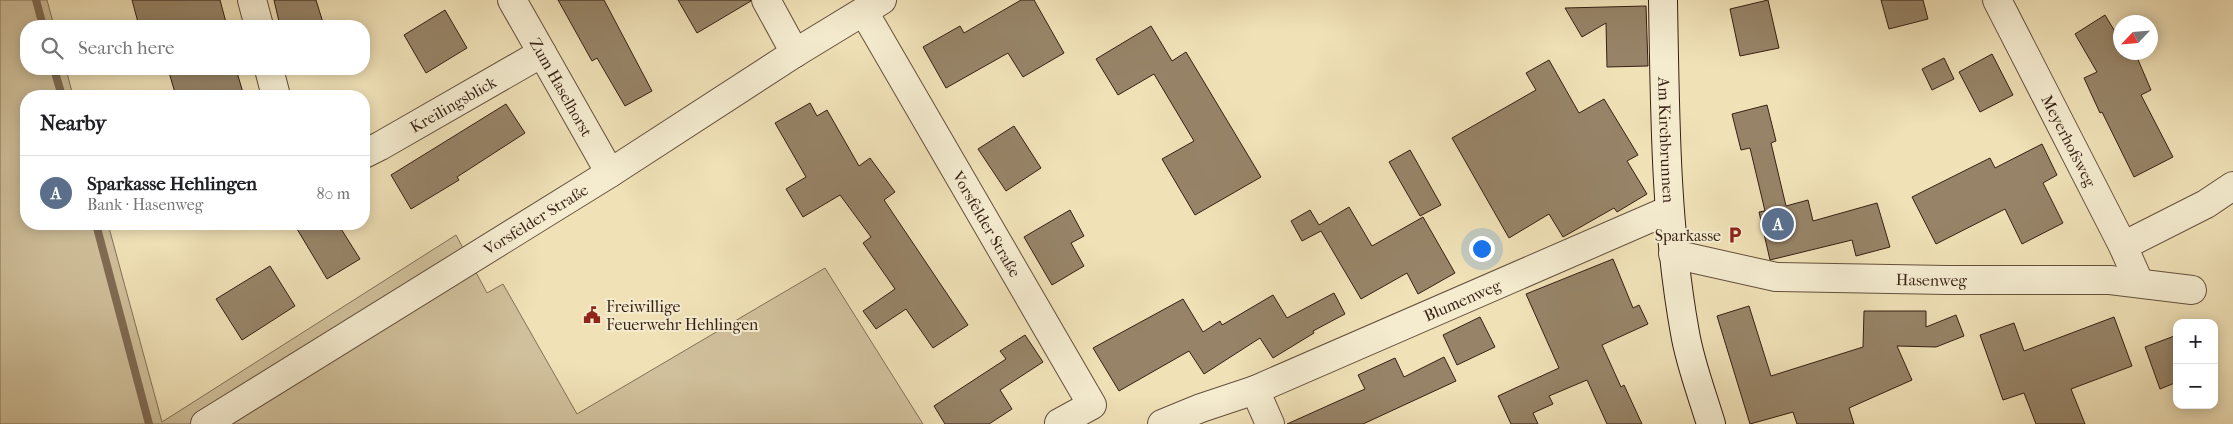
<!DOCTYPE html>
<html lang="en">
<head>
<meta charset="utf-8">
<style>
	:root { --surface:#fff; --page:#f2f2f2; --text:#202124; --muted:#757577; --line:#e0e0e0; --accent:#0b8043 }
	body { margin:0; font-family:"IM FELL French Canon",serif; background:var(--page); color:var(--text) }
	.controls { position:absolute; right:15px; bottom:15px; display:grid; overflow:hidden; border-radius:10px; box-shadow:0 2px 12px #0003 }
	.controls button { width:45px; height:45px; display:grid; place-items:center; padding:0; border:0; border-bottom:1px solid var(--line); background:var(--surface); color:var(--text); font:25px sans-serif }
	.compass { position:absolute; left:2113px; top:15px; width:45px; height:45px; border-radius:50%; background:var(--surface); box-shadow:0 2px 12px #0003; rotate:244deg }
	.you { position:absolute; left:1481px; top:248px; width:18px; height:18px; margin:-12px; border:4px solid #fff; border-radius:50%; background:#1a73e8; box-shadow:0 0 0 8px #1a73e833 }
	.badge { display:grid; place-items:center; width:32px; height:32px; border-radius:50%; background:var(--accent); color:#fff; font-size:16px; font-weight:700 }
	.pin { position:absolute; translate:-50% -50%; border:2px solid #fff; box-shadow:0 1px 5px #0006 }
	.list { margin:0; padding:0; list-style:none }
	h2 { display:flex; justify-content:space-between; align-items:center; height:65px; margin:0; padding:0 20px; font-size:21px }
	h2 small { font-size:16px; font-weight:400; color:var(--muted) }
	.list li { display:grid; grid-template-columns:32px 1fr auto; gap:15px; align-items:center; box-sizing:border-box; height:75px; padding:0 20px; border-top:1px solid var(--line) }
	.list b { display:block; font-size:19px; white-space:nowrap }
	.list p { margin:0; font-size:16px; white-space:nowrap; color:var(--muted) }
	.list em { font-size:16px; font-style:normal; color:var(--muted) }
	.icon { flex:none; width:28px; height:28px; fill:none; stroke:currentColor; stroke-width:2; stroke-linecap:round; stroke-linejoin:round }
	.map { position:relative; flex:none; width:2233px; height:424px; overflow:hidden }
	.search { position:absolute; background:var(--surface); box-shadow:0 2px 12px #0003; left:20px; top:20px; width:350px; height:55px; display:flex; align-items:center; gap:12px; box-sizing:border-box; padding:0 18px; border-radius:20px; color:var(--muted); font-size:19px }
	.panel { position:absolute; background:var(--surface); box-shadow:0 2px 12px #0003; left:20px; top:90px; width:350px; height:140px; border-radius:20px }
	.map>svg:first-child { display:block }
</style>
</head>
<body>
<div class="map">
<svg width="2233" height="424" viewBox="0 0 2233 424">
	<rect width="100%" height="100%" fill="#f0e1b7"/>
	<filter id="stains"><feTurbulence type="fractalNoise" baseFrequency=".004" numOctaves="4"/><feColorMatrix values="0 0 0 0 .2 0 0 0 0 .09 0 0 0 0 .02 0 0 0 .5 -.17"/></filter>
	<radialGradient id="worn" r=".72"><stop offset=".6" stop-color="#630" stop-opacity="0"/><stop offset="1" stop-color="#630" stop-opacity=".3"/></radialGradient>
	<polygon fill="#d0c09b" stroke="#837057" points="0,0 47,0 54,26 26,26 26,69 66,69 73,96 26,96 26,224 108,224 162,422 456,235 487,293 503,284 577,414 825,268 923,424 0,424"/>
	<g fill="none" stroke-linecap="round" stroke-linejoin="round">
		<g stroke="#806c54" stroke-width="8">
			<polyline points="36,0 43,26"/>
			<polyline points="54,69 62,96"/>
			<polyline points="96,224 149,424"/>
		</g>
	</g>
	<g fill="#978468" stroke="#361f13">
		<polygon points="132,0 220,0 227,26 139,26"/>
		<polygon points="274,0 316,0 324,26 280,26"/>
		<polygon points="558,0 604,0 652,91 625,106 597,58 592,61"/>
		<polygon points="678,0 750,0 751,1 697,33"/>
		<polygon points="1021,0 1034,0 1064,53 1023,77 1008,53 946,88 923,47 960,26 964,33"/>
		<polygon points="1768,0 1779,48 1740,56 1730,9"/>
		<polygon points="1881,0 1923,0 1928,19 1889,29"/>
		<polygon points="1646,6 1648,66 1607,67 1606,23 1582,37 1565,8"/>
		<polygon points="445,10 467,48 426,73 404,35"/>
		<polygon points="2105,15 2120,40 2120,52 2128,52 2131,57 2136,55 2151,90 2141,95 2173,157 2134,177 2102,112 2100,113 2084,78 2097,72 2075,34"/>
		<polygon points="1151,26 1172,61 1186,52 1261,177 1195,215 1162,159 1194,141 1154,74 1118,95 1096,59"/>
		<polygon points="1992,54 2013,95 1980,112 1959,72"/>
		<polygon points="1944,58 1954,79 1932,90 1922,69"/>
		<polygon points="1549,60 1579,113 1604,99 1638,155 1627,161 1647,194 1617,212 1614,208 1563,237 1549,214 1509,238 1452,138 1536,90 1526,73"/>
		<polygon points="168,69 236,69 244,96 176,96"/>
		<polygon points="810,103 817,116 827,110 859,166 870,158 895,192 884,200 968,325 933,348 906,309 876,329 863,311 895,289 863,243 871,237 840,195 803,217 786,189 806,177 775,123"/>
		<polygon points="506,104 525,133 457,177 459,180 411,209 391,175"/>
		<polygon points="1767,105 1776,141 1771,143 1786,206 1808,200 1813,221 1877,203 1890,247 1856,256 1852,240 1770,260 1759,212 1765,211 1750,148 1741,150 1732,114"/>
		<polygon points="1014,126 1041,168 1006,191 978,149"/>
		<polygon points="2042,144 2057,175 2043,183 2063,223 2022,244 2005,209 1936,244 1912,197 1990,158 1995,168"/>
		<polygon points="1410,150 1441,205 1420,216 1389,162"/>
		<polygon points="1349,207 1372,246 1423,217 1455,273 1418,294 1407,273 1361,299 1321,231 1302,241 1291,221 1310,210 1319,225"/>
		<polygon points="1070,210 1084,236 1071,243 1084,266 1052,285 1024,237"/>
		<polygon points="294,224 338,224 360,259 327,279"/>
		<polygon points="1613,259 1633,308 1639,305 1648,324 1602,345 1621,387 1624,385 1642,424 1607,424 1587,380 1549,396 1553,404 1533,413 1538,424 1511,424 1498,396 1559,368 1526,294"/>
		<polygon points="270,266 295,306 242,340 216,299"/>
		<polygon points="1334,293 1345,314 1313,331 1314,333 1273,358 1260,338 1204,374 1189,351 1119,391 1093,348 1183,299 1203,332 1220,321 1222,325 1273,295 1287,318"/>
		<polygon points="1749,306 1771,376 1863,347 1864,311 1926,311 1926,327 1956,315 1964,336 1936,347 1897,346 1912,380 1849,408 1854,424 1797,424 1793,412 1750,424 1717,316"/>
		<polygon points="1480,317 1495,347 1457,365 1443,335"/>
		<polygon points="2114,317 2132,366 2071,389 2085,424 2036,424 2024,393 2003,400 1980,335 2014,323 2024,351"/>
		<polygon points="1025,335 1043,362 1000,390 1012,409 989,424 945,424 934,406 1006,359 1000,351"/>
		<polygon points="2177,335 2177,382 2160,389 2145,347"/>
		<polygon points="1444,357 1456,381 1363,424 1287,424 1365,389 1358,375 1395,358 1404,377"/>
	</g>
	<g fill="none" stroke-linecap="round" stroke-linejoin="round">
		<g stroke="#64503c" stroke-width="30">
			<g id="street">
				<polyline points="252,0 259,26"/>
				<path id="s1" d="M512,0L610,173"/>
				<polyline points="766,0 795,53"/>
				<path id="s2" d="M1997,0L2123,246L2139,282"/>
				<path id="s3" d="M864,12L1092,405L1059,423"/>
				<polyline points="269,69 276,96"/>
				<path id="s4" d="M364,154L380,146L542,53"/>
				<polyline points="2123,246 2206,204 2233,186"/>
				<path id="s5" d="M1673,254L1776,277L1947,280H2110L2192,290"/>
				<polyline points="1255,390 1270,424"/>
				<path id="s6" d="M205,424L610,173L795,53L882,0"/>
				<path id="s7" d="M1162,424L1201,408L1255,390L1669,210"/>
			</g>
		</g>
		<g stroke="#361f13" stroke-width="30">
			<g id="secondary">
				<path id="s8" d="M1663,0C1665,111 1665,223 1685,333C1690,363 1702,394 1711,424"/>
			</g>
		</g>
		<use href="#street" stroke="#f5ecd0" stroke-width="28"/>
		<use href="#secondary" stroke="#f5ecd0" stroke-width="28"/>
	</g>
	<defs>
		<g id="parking-bare" transform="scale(1.35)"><path d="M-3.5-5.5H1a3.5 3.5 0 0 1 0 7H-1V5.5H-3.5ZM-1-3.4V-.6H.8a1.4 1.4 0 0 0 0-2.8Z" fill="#8f2418" stroke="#f5ecd0" stroke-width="2.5" paint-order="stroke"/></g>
		<g id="civic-bare" transform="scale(1.35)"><path d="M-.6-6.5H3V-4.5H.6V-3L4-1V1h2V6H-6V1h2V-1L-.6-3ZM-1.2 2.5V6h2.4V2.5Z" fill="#8f2418" stroke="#f5ecd0" stroke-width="2.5" paint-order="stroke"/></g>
	</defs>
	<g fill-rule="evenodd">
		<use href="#parking-bare" x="1735" y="235"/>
		<use href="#civic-bare" x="592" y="315"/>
	</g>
	<g text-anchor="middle" stroke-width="4" stroke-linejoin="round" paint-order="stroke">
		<g font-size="16" fill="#361f13" stroke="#f5ecd0">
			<text dy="6" stroke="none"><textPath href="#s1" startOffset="100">Zum Haselhorst</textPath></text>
			<text dy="6" stroke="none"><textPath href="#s4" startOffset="102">Kreilingsblick</textPath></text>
			<text dy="6" stroke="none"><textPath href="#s8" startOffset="140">Am Kirchbrunnen</textPath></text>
			<text dy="6" stroke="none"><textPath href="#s2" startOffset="158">Meyerhofsweg</textPath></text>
			<text dy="6" stroke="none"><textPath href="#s6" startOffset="389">Vorsfelder Straße</textPath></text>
			<text dy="6" stroke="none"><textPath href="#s3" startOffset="245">Vorsfelder Straße</textPath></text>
			<text dy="6" stroke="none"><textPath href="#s5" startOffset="261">Hasenweg</textPath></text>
			<text dy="6" stroke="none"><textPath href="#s7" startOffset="325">Blumenweg</textPath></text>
		</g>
		<g font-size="16" fill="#361f13" stroke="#f5ecd0" text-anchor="end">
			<text x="1721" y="241">Sparkasse</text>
			<text x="606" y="312" text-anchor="start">Freiwillige<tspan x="606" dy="18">Feuerwehr Hehlingen</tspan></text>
		</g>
	</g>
	<rect width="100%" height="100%" filter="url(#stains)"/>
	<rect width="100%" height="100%" fill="url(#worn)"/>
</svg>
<div class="controls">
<button>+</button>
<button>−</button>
</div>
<svg class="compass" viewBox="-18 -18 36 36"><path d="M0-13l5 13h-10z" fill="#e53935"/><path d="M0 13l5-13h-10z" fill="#757577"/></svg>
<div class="you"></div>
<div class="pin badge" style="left:1778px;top:224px;background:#5c6f8a">A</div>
<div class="search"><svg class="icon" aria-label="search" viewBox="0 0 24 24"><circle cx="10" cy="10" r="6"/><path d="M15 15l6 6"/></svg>Search here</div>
<section class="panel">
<h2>Nearby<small></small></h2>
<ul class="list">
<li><span class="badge" style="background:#5c6f8a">A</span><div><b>Sparkasse Hehlingen</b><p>Bank · Hasenweg</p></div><em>80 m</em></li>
</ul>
</section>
</div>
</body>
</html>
